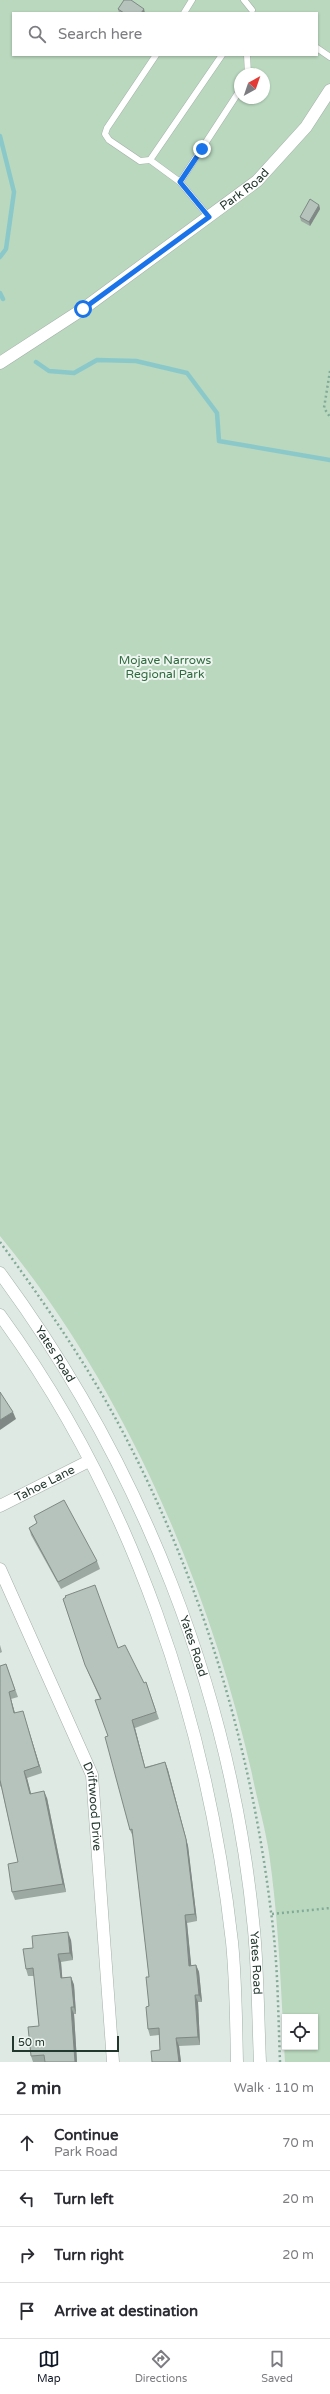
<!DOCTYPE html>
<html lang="en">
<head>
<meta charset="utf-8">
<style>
	:root { --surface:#fff; --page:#f7f7f7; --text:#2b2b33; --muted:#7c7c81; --line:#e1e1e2; --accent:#111827 }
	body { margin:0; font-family:"Varela Round",sans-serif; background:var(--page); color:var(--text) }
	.controls { position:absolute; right:12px; bottom:12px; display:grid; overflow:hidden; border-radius:0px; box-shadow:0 1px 3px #0004 }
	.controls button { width:36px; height:36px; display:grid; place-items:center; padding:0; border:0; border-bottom:1px solid var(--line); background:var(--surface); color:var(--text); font:20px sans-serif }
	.compass { position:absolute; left:234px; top:68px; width:36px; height:36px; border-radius:50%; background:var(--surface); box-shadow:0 1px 3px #0004; rotate:40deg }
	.scale { position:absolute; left:12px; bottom:10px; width:107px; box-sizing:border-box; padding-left:4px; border:2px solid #22372e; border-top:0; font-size:11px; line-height:14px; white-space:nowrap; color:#22372e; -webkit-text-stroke:3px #eff6f1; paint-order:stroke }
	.stop { position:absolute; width:12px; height:12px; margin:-9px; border:3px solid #1a73e8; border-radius:50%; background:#fff }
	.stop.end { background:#1a73e8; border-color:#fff; box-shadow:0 1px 4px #0008 }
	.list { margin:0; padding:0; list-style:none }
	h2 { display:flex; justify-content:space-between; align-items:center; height:52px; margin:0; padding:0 16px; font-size:17px }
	h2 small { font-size:13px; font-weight:400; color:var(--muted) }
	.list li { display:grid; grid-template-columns:26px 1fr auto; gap:12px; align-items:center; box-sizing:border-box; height:56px; padding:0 16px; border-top:1px solid var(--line) }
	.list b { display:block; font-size:15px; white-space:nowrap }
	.list p { margin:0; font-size:13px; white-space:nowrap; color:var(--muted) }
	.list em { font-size:13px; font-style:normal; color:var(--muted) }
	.icon { flex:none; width:22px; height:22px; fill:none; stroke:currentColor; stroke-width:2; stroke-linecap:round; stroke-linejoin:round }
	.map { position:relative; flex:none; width:330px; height:2062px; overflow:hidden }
	.search { position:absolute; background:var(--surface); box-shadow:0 1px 3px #0004; left:12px; right:12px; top:12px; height:44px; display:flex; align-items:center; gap:10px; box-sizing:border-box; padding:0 14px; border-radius:0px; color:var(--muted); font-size:15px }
	.sheet { height:276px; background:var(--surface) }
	nav { display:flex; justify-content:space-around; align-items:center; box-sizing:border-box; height:56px; border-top:1px solid var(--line); background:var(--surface); font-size:11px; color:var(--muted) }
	nav a { display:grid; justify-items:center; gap:2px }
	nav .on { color:var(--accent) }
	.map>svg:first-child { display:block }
</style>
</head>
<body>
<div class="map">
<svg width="330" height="2062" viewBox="0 0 330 2062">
	<rect width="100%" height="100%" fill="#dfe9e3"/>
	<path fill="#b9d8be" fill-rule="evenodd" d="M0,0H330V2062H285C281,1992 279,1922 269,1853C265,1826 257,1800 252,1774C209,1584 124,1387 0,1236ZM13,13H317V55H13ZM240,74H264V98H240ZM285,2017H315V2047H285Z"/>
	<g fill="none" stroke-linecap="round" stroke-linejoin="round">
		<g stroke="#8bc8ca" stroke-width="4.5">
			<polyline points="0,136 14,192 6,249 0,257"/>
			<polyline points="0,293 3,299"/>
			<polyline points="36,362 49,371 74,373 97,360 136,361 187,373 217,413 219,441 330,460"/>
		</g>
		<g stroke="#a3b0a9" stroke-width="7">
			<g id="lane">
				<polyline points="244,0 252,10"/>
				<polyline points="184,13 192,0"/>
				<polyline points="317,48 330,57"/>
				<polyline points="247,55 248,74"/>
				<polyline points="150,160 140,161 109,140 105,134 107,128 156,55"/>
				<polyline points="180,182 240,90"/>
				<polyline points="209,217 180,182 150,160 222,55"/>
			</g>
		</g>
		<g stroke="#a3b0a9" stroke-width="13">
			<g id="street">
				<path id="s1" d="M0,363L83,309L257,181L306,127L330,90"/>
				<path id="s2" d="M0,1506L89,1461"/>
				<path id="s3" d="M0,1569L92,1775L113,2062"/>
			</g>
		</g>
		<g stroke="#9fb3a9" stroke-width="13">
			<g id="secondary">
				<path id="s4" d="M0,1273C141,1464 232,1693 254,1930C258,1974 258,2018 260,2062"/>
				<path d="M0,1315C133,1497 207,1719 232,1942C236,1982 236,2022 237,2062"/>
			</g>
		</g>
		<g stroke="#82aa98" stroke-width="2.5" stroke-dasharray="2 3" stroke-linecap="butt">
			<polyline points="330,371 324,408 330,417"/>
			<path d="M0,1242C46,1305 91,1370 127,1440C203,1587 251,1747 271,1912C278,1961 278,2012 280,2062"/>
			<polyline points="272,1914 330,1908"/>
		</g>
		<use href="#lane" stroke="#fff" stroke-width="6"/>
		<use href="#street" stroke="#fff" stroke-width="12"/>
		<use href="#secondary" stroke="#fff" stroke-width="12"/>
	</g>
	<g fill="#9ca8a2">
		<polygon points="118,9 145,13 119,13"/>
		<polygon points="319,205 320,209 310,226 301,221 300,217"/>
		<polygon points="34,1516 97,1561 100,1569 61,1589 31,1535 29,1528 37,1523"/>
		<polygon points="63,1599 118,1648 144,1683 146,1682 159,1719 135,1728 145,1767 165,1762 168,1770 188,1846 197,1921 187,1923 191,1965 196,1965 199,1972 202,2002 198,2002 200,2045 179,2046 181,2062 152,2062 160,2050 159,2035 150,2036 148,2029 149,1977 133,1837 130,1830 100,1699 88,1672"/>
		<polygon points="0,1645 2,1652 0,1653"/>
		<polygon points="6,1664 18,1697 11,1699 15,1713 25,1718 42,1773 27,1778 31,1794 47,1798 66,1892 15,1900 12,1892 18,1862 1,1786 0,1787 0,1666"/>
		<polygon points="71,1940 73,1960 61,1962 62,1978 71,1977 74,1985 76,2014 74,2014 77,2062 33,2062 31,2056 39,2026 34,1976 28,1976 26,1969 33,1948"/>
	</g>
	<g fill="#7f8884">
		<polygon points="144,9 145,13 141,13"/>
		<polygon points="319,205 320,209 310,226 309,222"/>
		<polygon points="13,1412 16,1419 0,1430 0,1420"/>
		<polygon points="9,1692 11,1699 17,1721 14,1713"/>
		<polygon points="23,1711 25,1718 42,1773 39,1766"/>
		<polygon points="132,1720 135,1728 147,1775 145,1768"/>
		<polygon points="165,1762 168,1770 188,1846 197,1921 195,1914"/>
		<polygon points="24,1771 27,1778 33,1801 30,1794"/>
		<polygon points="44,1791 47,1798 66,1892 63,1884"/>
		<polygon points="185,1915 187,1923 192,1973 189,1966"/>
		<polygon points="68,1932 71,1940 73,1960 70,1953"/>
		<polygon points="58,1954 61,1962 63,1986 61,1978"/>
		<polygon points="196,1965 199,1972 202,2002 199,1995"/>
		<polygon points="71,1977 74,1985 76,2014 74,2007"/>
		<polygon points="195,1995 198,2002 200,2045 198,2037"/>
		<polygon points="71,2007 74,2014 77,2062 75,2062"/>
		<polygon points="176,2038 179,2046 181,2062 179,2062"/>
	</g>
	<g fill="#b5c3bc" stroke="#7f8884">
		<polygon points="124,0 131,0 144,9 141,13 124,13 118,9"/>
		<polygon points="310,199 319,205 309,222 300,217"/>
		<polygon points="0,1392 13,1412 0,1420"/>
		<polygon points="64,1500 97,1561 58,1582 29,1528 37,1523 34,1516"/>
		<polygon points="95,1585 118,1648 125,1645 144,1683 146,1682 156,1712 132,1720 145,1768 165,1762 186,1839 195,1914 185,1915 189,1966 196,1965 199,1995 195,1995 198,2037 176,2038 179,2062 152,2062 151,2051 160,2050 159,2028 148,2029 146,2007 149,2006 146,1977 149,1977 132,1829 130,1830 105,1737 108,1736 95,1700 101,1699 85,1665 63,1599 66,1597 65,1596"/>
		<polygon points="6,1664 15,1690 9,1692 14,1713 23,1711 39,1766 24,1771 30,1794 44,1791 63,1884 12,1892 8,1864 18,1862 0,1780 0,1666"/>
		<polygon points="68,1932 70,1953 58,1954 61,1978 71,1977 74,2007 71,2007 75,2062 45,2062 44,2055 31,2056 28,2027 39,2026 33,1968 26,1969 23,1949 33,1948 32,1936"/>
	</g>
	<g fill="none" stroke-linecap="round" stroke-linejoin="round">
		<polyline stroke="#1a73e8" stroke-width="5" points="83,309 209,217 180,182 202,149"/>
	</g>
	<g text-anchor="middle" stroke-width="4" stroke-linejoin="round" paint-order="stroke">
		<g font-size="12" fill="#22372e" stroke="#eff6f1">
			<text dy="4" stroke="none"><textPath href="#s1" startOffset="300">Park Road</textPath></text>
			<text dy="4" stroke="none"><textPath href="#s4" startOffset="98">Yates Road</textPath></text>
			<text dy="4" stroke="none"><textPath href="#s2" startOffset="50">Tahoe Lane</textPath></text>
			<text dy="4" stroke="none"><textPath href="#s4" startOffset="422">Yates Road</textPath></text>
			<text dy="4" stroke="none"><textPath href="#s3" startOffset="257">Driftwood Drive</textPath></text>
			<text dy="4" stroke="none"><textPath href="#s4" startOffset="746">Yates Road</textPath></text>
		</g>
		<g font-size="12" fill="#306a3f" stroke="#eff6f1">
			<text x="165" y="664">Mojave Narrows<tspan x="165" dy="14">Regional Park</tspan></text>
		</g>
	</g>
</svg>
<div class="controls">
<button><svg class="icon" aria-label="locate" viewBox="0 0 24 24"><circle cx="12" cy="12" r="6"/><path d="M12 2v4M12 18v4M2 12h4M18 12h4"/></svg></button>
</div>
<svg class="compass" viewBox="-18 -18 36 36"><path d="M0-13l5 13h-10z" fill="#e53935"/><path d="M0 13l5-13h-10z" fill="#7c7c81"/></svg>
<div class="scale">50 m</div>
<div class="stop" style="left:83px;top:309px"></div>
<div class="stop end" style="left:202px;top:149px"></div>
<div class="search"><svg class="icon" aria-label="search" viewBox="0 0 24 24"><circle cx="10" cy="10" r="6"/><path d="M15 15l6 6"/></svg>Search here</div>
</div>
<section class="sheet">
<h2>2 min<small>Walk · 110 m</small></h2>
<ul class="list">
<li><svg class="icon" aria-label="ahead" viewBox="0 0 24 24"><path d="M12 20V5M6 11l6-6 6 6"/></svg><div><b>Continue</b><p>Park Road</p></div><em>70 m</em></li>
<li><svg class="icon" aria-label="left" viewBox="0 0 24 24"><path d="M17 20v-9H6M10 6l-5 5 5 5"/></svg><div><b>Turn left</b></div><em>20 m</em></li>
<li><svg class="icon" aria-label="right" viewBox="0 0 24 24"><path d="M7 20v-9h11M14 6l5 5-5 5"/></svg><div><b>Turn right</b></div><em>20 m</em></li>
<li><svg class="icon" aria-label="arrive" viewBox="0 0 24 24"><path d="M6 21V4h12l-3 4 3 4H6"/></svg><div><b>Arrive at destination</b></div></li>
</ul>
</section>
<nav>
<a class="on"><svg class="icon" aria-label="map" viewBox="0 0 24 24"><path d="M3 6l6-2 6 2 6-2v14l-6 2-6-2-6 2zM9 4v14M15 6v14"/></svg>Map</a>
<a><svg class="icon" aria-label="directions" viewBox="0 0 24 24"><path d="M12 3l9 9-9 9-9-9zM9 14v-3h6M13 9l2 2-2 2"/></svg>Directions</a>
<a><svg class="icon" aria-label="saved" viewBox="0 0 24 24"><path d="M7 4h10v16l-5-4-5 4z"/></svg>Saved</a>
</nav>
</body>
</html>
